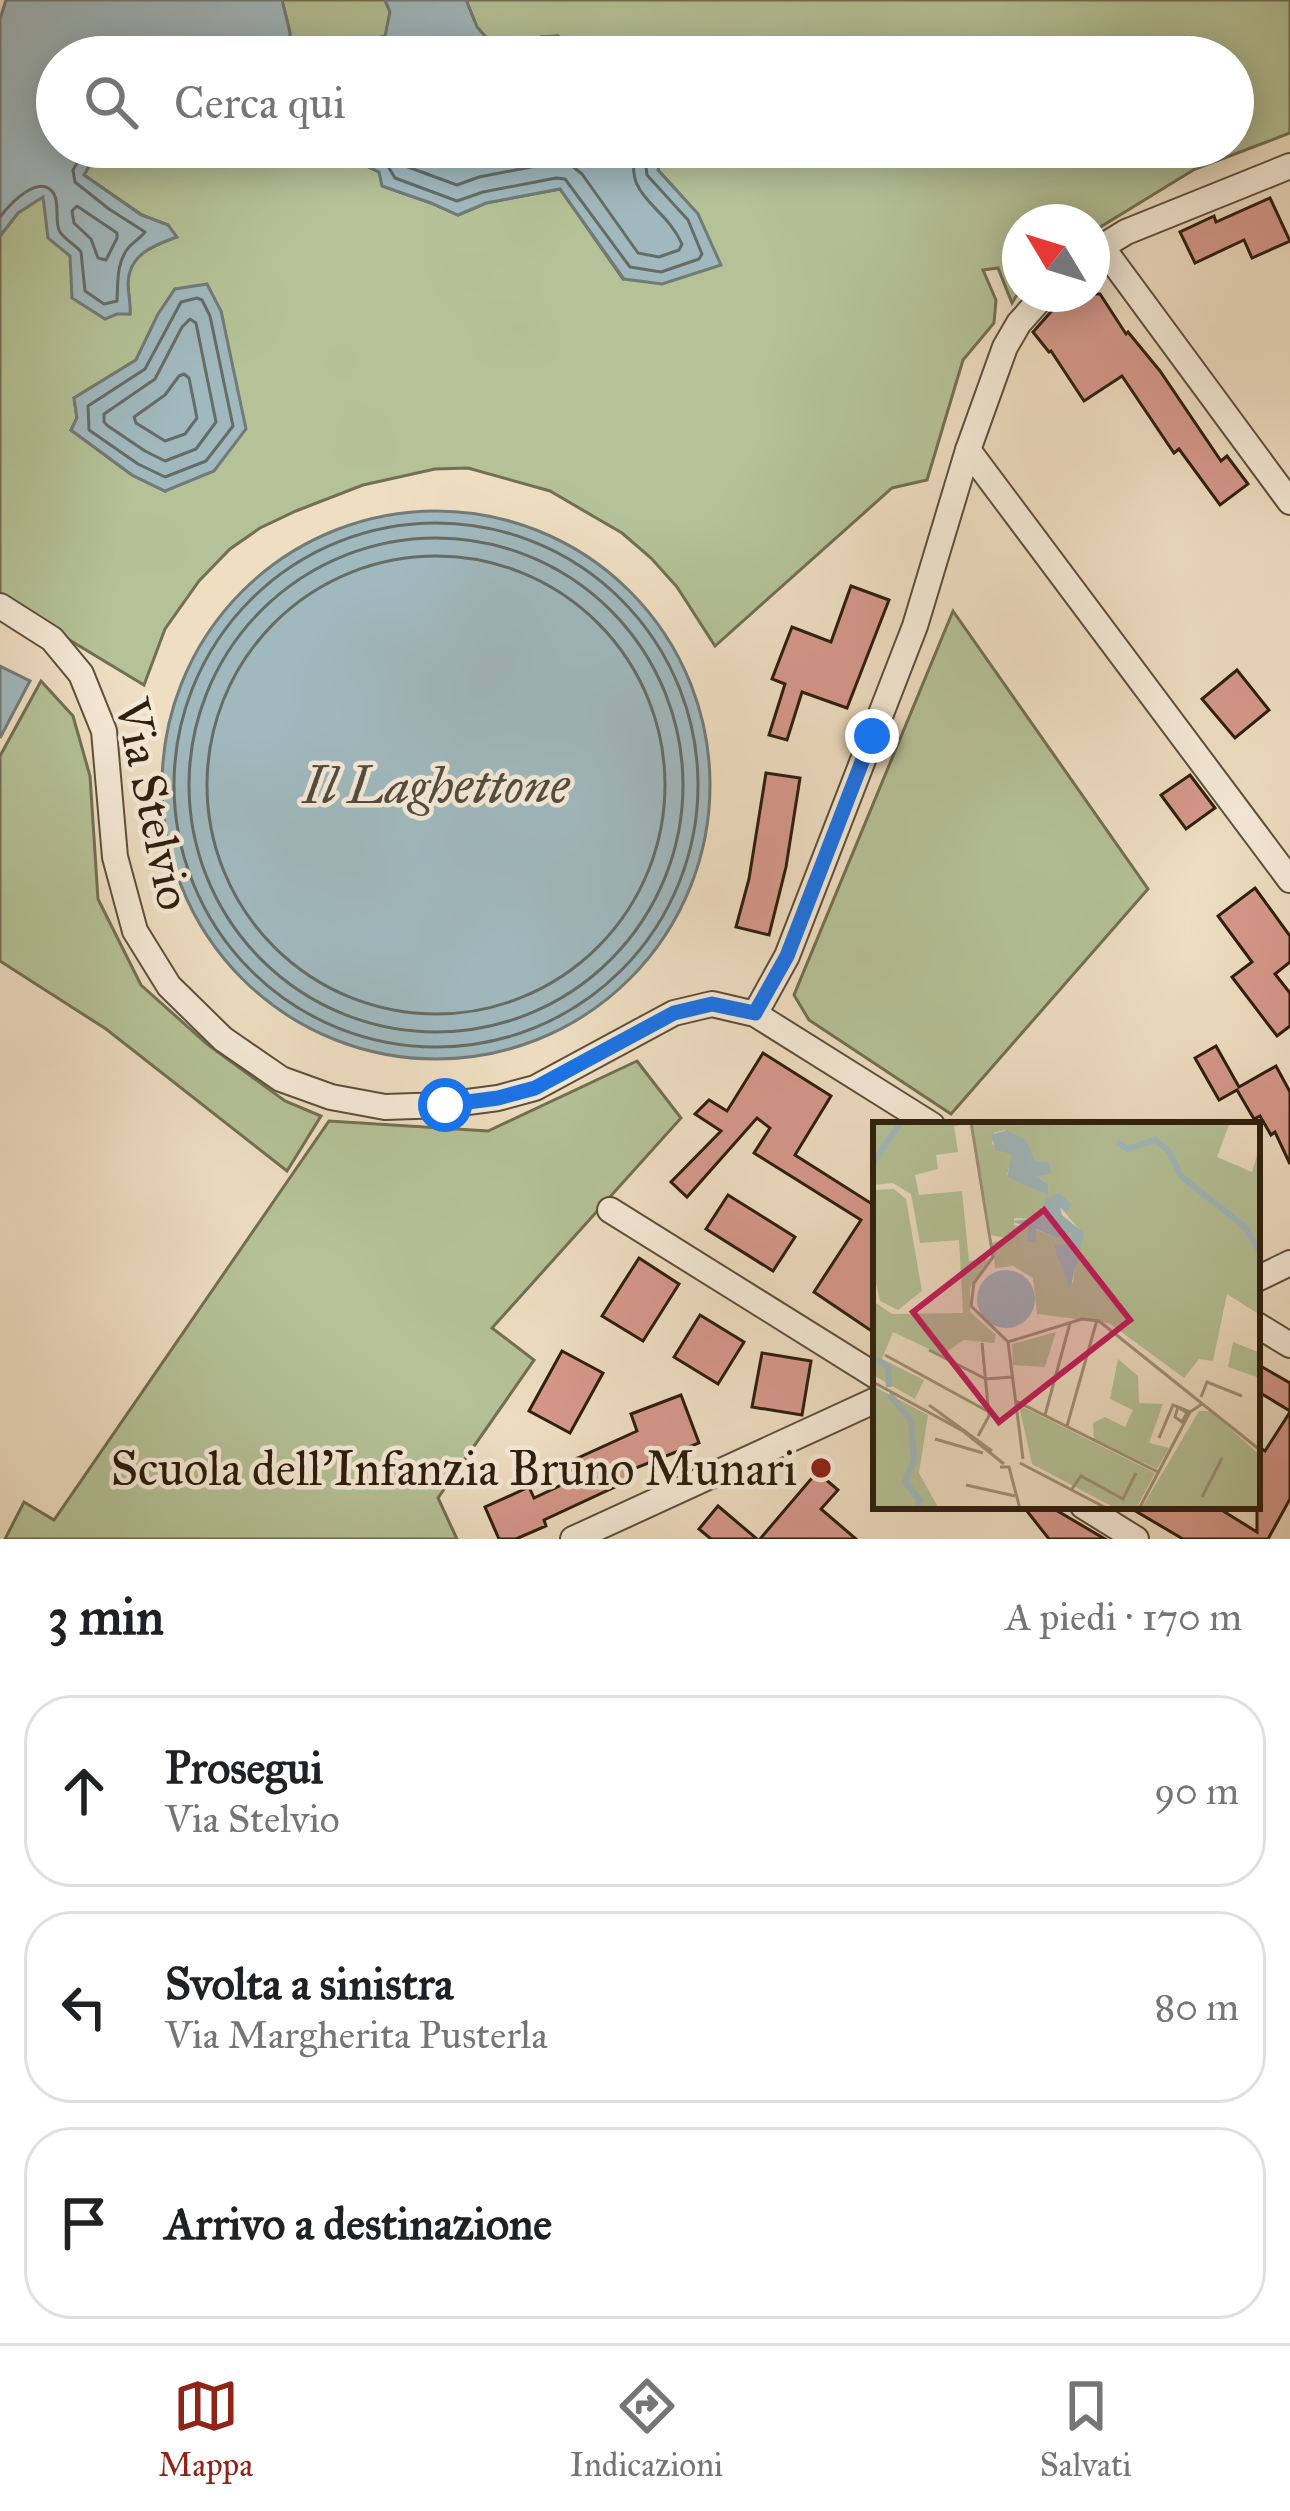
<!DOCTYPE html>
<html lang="it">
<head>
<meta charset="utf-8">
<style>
	:root { --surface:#fff; --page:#f6f6f6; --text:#202124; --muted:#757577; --line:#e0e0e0; --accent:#8f2418 }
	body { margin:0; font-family:"IM FELL Great Primer",serif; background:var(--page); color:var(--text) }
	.compass { position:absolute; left:1002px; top:204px; width:108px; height:108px; border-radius:50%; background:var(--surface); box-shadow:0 6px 30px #0003; rotate:308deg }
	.stop { position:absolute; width:36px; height:36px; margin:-27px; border:9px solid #1a73e8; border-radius:50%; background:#fff }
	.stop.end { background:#1a73e8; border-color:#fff; box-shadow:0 3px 12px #0008 }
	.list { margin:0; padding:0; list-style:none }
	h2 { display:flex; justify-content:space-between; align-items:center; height:156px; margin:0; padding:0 48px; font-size:51px }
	h2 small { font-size:39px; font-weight:400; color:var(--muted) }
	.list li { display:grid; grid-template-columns:78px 1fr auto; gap:36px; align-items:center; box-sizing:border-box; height:192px; margin:0 24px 24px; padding:0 24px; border:3px solid var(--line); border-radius:48px }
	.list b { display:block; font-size:45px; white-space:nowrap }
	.list p { margin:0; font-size:39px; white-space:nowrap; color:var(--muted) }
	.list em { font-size:39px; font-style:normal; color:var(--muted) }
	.icon { flex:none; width:66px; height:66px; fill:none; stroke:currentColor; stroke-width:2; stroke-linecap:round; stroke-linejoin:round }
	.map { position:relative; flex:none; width:1290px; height:1539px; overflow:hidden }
	.search { position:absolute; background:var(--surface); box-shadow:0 6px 30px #0003; left:36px; right:36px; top:36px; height:132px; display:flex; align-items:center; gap:30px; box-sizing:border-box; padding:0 42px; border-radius:66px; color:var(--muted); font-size:45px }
	.sheet { height:804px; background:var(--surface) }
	nav { display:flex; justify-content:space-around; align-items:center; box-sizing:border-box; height:168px; border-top:3px solid var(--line); background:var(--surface); font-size:33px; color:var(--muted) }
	nav a { display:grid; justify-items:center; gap:6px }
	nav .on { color:var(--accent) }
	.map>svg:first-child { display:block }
</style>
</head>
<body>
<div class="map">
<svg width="1290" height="1539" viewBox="0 0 1290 1539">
	<rect width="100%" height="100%" fill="#efdec2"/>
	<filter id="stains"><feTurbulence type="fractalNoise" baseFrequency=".00167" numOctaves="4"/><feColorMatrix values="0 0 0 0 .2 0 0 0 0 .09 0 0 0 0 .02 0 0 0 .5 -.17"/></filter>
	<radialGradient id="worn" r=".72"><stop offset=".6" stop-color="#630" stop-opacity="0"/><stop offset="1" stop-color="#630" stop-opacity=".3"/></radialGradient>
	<g fill="#b5c297" stroke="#717052" stroke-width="3" fill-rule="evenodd">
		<polygon points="282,0 385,0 390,12 386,36 357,43 343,57 289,57 290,33"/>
		<path d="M466,0H1290V133L1195,169L1092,232V222H1020V290L1012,303L998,268L983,270L996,300L994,323L963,360L927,480L892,488L715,646L677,587L651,558L622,533L550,491L468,468L435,469L363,485L296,511L260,528L230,549L199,581L165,629L144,685L0,598V236L18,213L43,196L70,256L117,313L130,314C130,303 128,293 128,283C129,254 153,246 176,237L168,225L142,215L84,175L100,147H327L379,172L383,186L431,203L458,215L486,203L560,189L623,279L698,214L658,170L665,147H1233V57H583L558,36L541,37L510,52L497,50L477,27ZM175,289L221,311L230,357L165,491L132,475L71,430L77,418L74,398L136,360L158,315Z"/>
		<polygon points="953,611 1148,889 951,1114 809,1020 794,995"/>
		<polygon points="41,681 73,716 90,776 98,899 141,985 207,1044 285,1101 321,1116 287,1171 106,1029 0,961 0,756"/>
		<polygon points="637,1061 681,1118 492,1328 534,1360 438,1498 457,1539 5,1539 24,1502 54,1520 329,1121 488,1131"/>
	</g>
	<g fill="#a0b9bf" stroke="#727b78" stroke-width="3">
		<path d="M6,0H282L290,33L289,57H57V147H100L84,175L141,215L168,225L177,237C154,245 129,254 128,283C128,293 131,304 130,314H117L105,319L72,298L70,256L48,238L43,197L18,213L0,236V19Z"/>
		<polygon points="385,0 466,0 477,27 497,50 510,52 541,37 558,36 583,57 343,57 356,43 385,36 390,12"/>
		<polygon points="327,147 665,147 658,170 698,214 721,265 662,284 624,279 560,189 486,203 458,215 431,203 382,186 379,172"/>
		<polygon points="207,284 221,311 246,429 214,471 165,491 132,475 71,430 77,418 74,398 136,360 158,314 175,289"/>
		<circle cx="436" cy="785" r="274"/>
		<polygon points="0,666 30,681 0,738"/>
	</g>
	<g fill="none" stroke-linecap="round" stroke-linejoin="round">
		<g stroke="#666c66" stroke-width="3">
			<polyline points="355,147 386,163 395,178 457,201 483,192 556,178 565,179 630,267 661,272 699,259 702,254 688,220 647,175 646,167 652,147"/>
			<path d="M389,147L398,153L408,167L457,185L479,177L557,162L571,165L582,174L638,253L659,257L679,250L682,244C664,203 621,198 637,147"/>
			<polyline points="416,147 421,153 459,165 540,147"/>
			<polygon points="77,206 117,233 117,238 106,260 98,258 91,239 74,223 72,211"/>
			<path d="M0,217C9,205 40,171 54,194C60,205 54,222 60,232C65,240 76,245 81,252L85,291L104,304L117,301C118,284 116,262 129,247C134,242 140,238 145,232L109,209L75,182L73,170L86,147"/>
			<polygon points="197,298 202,300 210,316 233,426 206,461 165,477 138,464 89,430 88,406 145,369 181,302"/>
			<polygon points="190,319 196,323 216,422 196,449 165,461 145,451 108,426 104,422 104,414 155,379 182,327"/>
			<polygon points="184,374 189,378 197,418 185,434 165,441 136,423 134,417 165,395 179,376"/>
			<circle cx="436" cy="785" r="262"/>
			<circle cx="436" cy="785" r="247"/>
			<circle cx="436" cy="785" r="229"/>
		</g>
	</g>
	<g fill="#d6988b" stroke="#2d1e0d" stroke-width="3">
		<polygon points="1270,198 1290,241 1252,258 1244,240 1195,263 1180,232 1214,216 1216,222"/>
		<polygon points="1074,294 1100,294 1126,334 1128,332 1160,371 1221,461 1227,456 1248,484 1220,505 1179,449 1174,453 1122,376 1084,401 1051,351 1049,352 1033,332 1057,305"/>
		<polygon points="851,586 889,600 847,708 802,692 787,740 769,735 785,684 772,679 792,627 831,642"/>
		<polygon points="1237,670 1269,710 1235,738 1202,699"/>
		<polygon points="766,773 800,778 786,867 769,935 736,927 749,879"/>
		<polygon points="1190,775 1215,808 1186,829 1161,795"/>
		<polygon points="1255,888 1290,936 1290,962 1275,974 1290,993 1290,1026 1277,1036 1232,977 1252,962 1218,916"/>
		<polygon points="1216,1046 1239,1087 1276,1066 1290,1092 1290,1164 1275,1132 1271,1135 1260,1116 1254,1119 1237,1090 1219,1100 1195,1058"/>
		<polygon points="763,1053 831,1096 795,1155 872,1204 876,1197 876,1334 814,1292 861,1220 754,1153 770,1128 757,1118 687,1197 671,1182 721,1131 695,1114 709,1100 727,1111"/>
		<polygon points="728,1195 795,1237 773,1271 706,1229"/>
		<polygon points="639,1258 679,1284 643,1341 602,1316"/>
		<polygon points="700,1315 744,1342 718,1384 674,1357"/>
		<polygon points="562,1351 603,1373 570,1433 529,1411"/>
		<polygon points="762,1353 811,1361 802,1415 752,1407"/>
		<polygon points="1257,1364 1290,1383 1290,1411 1257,1391"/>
		<polygon points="681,1395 699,1443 628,1471 632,1479 544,1520 546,1526 516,1539 499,1539 485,1507 529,1487 534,1498 576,1478 569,1462 637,1431 631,1414"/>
		<polygon points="1290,1412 1290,1499 1268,1539 1183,1539 1127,1506 1215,1506 1257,1532 1257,1446 1265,1451"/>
		<polygon points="817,1472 838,1490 821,1509 856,1539 760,1539"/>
		<polygon points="718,1506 757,1539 711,1539 699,1529"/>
		<polygon points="1023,1506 1049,1506 1105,1539 1049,1539"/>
	</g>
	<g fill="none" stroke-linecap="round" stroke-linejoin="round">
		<g stroke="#5e4e3a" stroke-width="28">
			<g id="minor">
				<polyline points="1102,247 1290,502"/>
				<polyline points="1092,253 1126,232 1290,166"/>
				<polyline points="968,450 1290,880"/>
				<polyline points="0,606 52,639 81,674 104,731 115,857 135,931 169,986 223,1039 281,1079 331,1097 385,1107 445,1105 498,1098 535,1088 674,1013 712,1004 755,1014 932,1125"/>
				<polyline points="755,1014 787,956 915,626 968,450 1005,347 1019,323 1045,294"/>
				<polyline points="610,1210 876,1376"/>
				<polyline points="1257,1279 1290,1263"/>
				<polyline points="1257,1325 1290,1345"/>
				<polyline points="1083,1506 1136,1539"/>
				<polyline points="573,1539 876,1400"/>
			</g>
		</g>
		<use href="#minor" stroke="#f5ead7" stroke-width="24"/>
	</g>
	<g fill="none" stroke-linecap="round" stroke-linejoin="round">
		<polyline stroke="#1a73e8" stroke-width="15" points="445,1105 498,1098 535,1088 674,1013 712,1004 755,1013 787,956 872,736"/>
	</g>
	<circle fill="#8f2418" stroke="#f5ead7" stroke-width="4.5" cx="821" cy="1468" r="12"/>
	<g text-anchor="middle" stroke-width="9" stroke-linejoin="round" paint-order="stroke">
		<g font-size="48" fill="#2d1e0d" stroke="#f5ead7">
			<text transform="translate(154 804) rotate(78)" y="17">Via Stelvio</text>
		</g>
		<g font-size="48" fill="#2d1e0d" stroke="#f5ead7" text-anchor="end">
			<text x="797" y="1485">Scuola dell'Infanzia Bruno Munari</text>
		</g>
		<g font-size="51" font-style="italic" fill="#504c42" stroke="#f5ead7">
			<text x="436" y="803">Il Laghettone</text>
		</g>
	</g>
	<g transform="translate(873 1122)">
		<rect width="387" height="387" fill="#efdec2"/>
		<path d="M0,0L97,1L81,4L85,30L63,33L65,47L42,53L46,73L89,69L96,139L116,137L97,166V190L123,213L121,221L91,218L69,233L20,210L9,237L51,258L42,277L0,253V166L3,181L19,192L90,191L86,118L47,121L38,72L20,61L0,63ZM99,0H357L344,35L379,50L387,23V193L354,172L340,239L326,237L311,256L236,201L164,192L160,156L140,144L122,146L119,121L132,116L118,113ZM132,8L152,19L162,40H176L164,54L176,63L175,73L134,53L140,32L119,22L121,11ZM167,85H187L206,107L200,162L180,124L196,122L198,110L185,117L162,107L163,118L153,120L157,105L141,103V96L158,97ZM21,67L33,77L49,169L25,188L7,179L0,148V68ZM183,210L172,245L140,243L139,222ZM360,220L385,230L384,255L355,245ZM245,237L265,254L266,281L290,282L276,321L296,326L284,347L221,317L220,301L232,295L252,305L260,288L237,277ZM0,264L55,293L46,351L66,387H0ZM146,283L282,351L263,387H244L159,342ZM326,289H337L387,333V387H268Z" fill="#b5c297" fill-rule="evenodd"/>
		<path d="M134,8L154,19L162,39L176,40L178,52L164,54L176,63L175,73L134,55L139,32L123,28L118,13ZM187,71L199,83L194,90L187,85L189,93L211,111L197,167L180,123L196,122L198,110L185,117L163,107V119L153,120L156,105L137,99L158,97L167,85L174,90L171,77ZM104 177a29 29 0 1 1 58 0a29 29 0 1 1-58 0Z" fill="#a0b9bf"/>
		<path fill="none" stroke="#a0b9bf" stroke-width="6" d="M244,20L255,27L282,18L296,29L308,54L372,105L387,130M0,41L28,0M0,236L15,244L16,265M16,272L38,298L41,339L32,360L47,378L43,387"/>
		<path fill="none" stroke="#a1917a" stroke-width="3" d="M98,0L120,135L101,161L98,184L135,220L150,337M135,220L209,197L226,199L387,328M56,228L113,257L139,255M12,233L116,290M0,260L90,309L131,342M328,275L334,260L369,274M143,279L285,350M56,283L119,329M305,285L314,291L309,300L302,295ZM172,293L197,201M194,304L224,198M105,314L116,294L109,221M286,316L300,283L317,290M62,317L110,331M147,341L235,387M127,345H136L147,387M93,363L142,374M199,367L208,354L250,377L263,351M329,375L349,336M266,387L317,290L329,282"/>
		<path fill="#c2185b" fill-opacity="0.15" stroke="#c2185b" stroke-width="6" d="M171,88L257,198L126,300L40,190Z"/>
		<rect width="387" height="387" fill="none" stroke="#2d1e0d" stroke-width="6"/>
	</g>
	<rect width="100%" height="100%" filter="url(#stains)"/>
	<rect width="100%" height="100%" fill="url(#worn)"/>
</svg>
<svg class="compass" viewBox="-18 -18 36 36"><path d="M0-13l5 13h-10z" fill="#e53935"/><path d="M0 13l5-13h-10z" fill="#757577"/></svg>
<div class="stop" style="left:445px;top:1105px"></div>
<div class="stop end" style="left:872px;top:736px"></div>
<div class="search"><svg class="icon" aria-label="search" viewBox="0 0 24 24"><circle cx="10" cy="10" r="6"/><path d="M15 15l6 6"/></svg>Cerca qui</div>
</div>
<section class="sheet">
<h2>3 min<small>A piedi · 170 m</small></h2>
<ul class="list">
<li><svg class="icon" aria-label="ahead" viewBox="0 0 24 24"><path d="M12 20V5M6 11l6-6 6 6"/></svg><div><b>Prosegui</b><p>Via Stelvio</p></div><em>90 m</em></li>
<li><svg class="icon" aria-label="left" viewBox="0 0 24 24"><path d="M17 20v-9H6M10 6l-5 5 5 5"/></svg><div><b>Svolta a sinistra</b><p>Via Margherita Pusterla</p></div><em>80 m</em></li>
<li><svg class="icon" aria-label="arrive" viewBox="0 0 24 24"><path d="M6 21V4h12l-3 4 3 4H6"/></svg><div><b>Arrivo a destinazione</b></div></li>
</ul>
</section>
<nav>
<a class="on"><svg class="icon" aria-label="map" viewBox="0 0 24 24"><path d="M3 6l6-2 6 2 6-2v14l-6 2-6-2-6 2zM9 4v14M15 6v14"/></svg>Mappa</a>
<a><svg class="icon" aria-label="directions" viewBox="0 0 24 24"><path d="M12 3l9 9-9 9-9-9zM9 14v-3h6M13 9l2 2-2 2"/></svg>Indicazioni</a>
<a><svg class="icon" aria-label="saved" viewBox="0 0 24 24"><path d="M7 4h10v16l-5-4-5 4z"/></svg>Salvati</a>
</nav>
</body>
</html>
